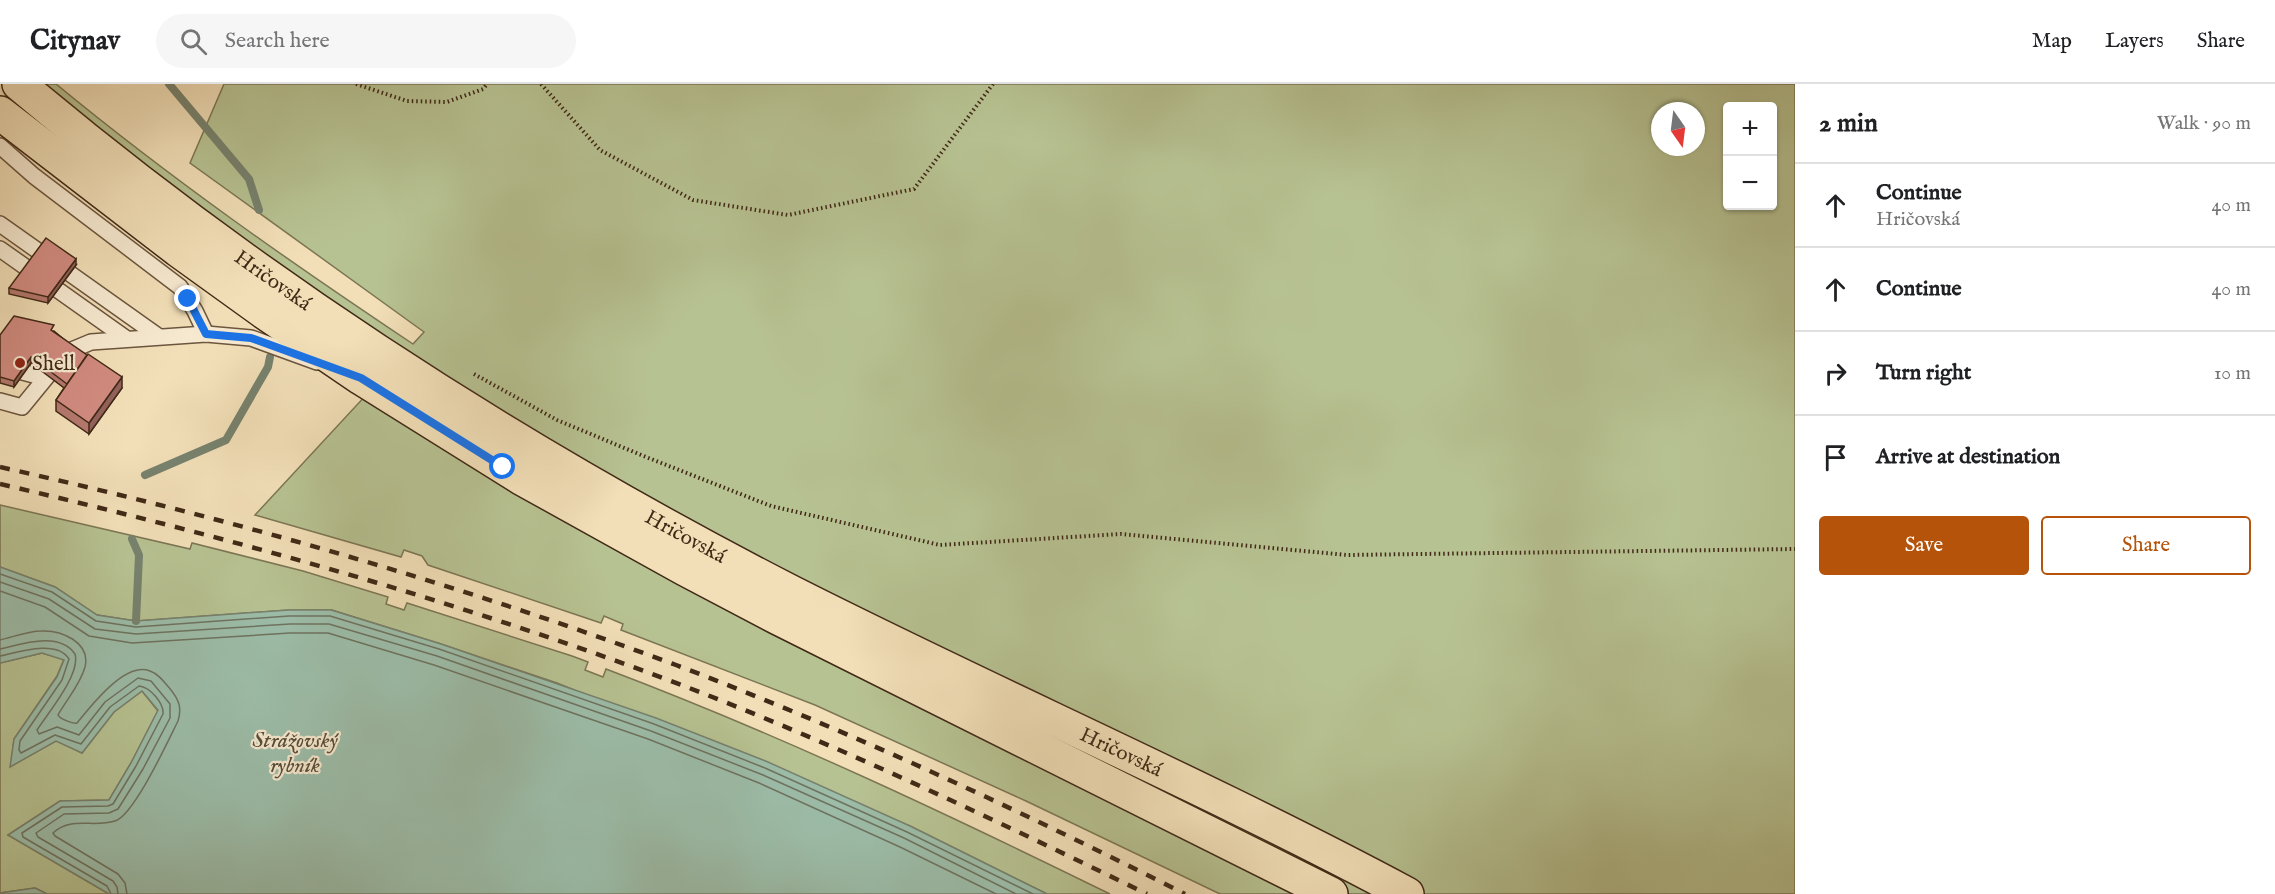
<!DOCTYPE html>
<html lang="en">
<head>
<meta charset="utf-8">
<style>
	:root { --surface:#fff; --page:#f6f6f6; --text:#202124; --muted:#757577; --line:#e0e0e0; --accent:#b45309 }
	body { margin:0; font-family:"IM FELL English",serif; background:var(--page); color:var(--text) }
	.controls { position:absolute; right:18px; top:18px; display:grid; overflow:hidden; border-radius:6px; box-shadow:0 2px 4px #0004 }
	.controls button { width:54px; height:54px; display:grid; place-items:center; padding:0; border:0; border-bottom:2px solid var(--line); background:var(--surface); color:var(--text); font:30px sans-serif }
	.compass { position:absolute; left:1651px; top:18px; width:54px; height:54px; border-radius:50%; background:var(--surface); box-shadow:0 2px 4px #0004; rotate:166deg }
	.stop { position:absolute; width:18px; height:18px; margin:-14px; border:4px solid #1a73e8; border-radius:50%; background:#fff }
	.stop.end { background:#1a73e8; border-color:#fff; box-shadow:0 2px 6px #0008 }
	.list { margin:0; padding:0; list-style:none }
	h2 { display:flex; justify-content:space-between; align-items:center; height:78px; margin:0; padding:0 24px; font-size:26px }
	h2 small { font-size:20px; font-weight:400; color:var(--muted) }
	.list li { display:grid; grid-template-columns:39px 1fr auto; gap:18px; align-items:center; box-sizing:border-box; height:84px; padding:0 24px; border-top:2px solid var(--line) }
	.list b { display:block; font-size:22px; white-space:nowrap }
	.list p { margin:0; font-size:20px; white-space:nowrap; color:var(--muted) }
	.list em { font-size:20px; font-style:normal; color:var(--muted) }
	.actions { display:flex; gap:12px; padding:18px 24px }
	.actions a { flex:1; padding:14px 0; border:2px solid var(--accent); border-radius:6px; text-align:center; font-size:21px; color:var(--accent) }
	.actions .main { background:var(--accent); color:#fff }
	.icon { flex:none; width:33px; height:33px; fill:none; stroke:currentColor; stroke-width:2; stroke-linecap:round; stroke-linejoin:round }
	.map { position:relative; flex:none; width:1795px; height:810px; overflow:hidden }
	header { display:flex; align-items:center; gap:36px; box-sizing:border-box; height:84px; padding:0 30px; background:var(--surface); border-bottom:2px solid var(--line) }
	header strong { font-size:28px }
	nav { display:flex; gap:33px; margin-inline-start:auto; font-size:21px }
	.search { width:420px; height:54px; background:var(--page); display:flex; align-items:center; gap:15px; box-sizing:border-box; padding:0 21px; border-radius:33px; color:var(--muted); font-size:22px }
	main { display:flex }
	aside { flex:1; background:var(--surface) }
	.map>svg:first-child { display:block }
</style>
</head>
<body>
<header>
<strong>Citynav</strong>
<div class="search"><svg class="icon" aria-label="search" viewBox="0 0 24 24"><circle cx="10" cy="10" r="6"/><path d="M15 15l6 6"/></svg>Search here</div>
<nav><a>Map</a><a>Layers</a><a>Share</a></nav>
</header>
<main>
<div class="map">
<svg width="1795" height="810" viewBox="0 0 1795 810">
	<rect width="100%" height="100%" fill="#f2dfb8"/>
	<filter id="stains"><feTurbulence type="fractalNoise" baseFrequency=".00333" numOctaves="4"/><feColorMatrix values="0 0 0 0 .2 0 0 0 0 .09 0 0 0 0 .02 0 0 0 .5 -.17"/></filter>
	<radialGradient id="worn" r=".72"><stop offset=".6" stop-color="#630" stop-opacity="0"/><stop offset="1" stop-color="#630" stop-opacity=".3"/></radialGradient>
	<g fill="#b7c292" stroke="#7c7654" stroke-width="1.5" fill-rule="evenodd">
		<path d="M43,0H56C170,94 290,178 413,260L424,248L190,79L224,0H1795V810H1220L1026,717L815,621L621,546L623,540L604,532L601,539L428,481L422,472L404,466L401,473L255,431L406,268L285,186L173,105ZM1728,22H1772V122H1728ZM1660,27H1696V63H1660Z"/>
		<path d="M0,421L190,465L192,459L303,487L388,513L386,520L404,526L407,519L572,572L588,578L585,586L603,593L606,585C778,650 945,729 1110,810H1047L910,742L557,599L441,560L332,526H289L136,537L97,531L55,503L0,483Z"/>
		<polygon points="42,569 64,575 57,592 14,655 11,682 57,656 82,669 114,628 142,607 158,627 131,679 109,716 60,717 8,751 109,810 47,810 35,804 0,809 0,579"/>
	</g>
	<g fill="#9cbda9" stroke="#77826e" stroke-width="1.5">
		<polygon points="0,483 55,503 97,531 136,537 289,526 331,526 441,560 656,634 768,678 910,742 1047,810 109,810 8,751 60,717 109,716 131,679 158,626 142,607 114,628 82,669 56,657 10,683 14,655 57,593 64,576 42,569 0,579"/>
		<polygon points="35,804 47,810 0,810 0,809"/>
	</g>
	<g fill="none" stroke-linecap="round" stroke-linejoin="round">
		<g stroke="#6e7360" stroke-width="1.5">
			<polyline points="0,490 52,508 96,537 136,543 289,532 330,532 439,565 654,640 765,684 907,748 1033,810"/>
			<polyline points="0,498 49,515 95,545 136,550 290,540 329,540 437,572 651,647 763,691 904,754 1016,810"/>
			<polyline points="0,507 45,523 89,552 132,559 290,549 328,549 434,581 648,655 759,699 900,763 996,810"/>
			<path d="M0,556C13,553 28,547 41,547C61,546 91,558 85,583C80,601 67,615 58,631C60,635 73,640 77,639C91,622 125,577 150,587C159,590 165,599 171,606C179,616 182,624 178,637C168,657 134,731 115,737C93,744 71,732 53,749L55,752L118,790L125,799L127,810"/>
			<path d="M0,565C22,560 59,547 75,570C81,590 48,629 37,646L39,650L57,643L79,651L105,618L138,594L151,597L170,620V634L143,685L118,725L109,729L64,730L36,749L38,753L113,797L117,803L118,810"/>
			<path d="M0,572C18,568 57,555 69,575L62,596L20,657L19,666L21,669L55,651L81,660L110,623L139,602C150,603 164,619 163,630L136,682L113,720L108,722L62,723L22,749L23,753L107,802L111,810"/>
		</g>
		<g stroke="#77826e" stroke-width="8">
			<polyline points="169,0 249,95 259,126"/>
			<polyline points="145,391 226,356 268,283 270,273"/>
			<polyline points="132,455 139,471 136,537"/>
		</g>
		<g stroke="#6c563e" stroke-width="18">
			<g id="lane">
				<polyline points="0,62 34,92 180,203 195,227 206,250"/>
				<polyline points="0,140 158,252"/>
				<polyline points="0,165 127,255"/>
				<polyline points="0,282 45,294"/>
				<polyline points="0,317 22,323 67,268 91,258 206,250 251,254 317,278"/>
			</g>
		</g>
		<g stroke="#402916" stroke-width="36">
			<g id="primary">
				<path id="s1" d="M19,0C255,199 515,366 789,507C994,611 1205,702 1407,810"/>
				<polyline points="0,29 178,166 264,228 361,294 521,394 685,485 778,534 1331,810"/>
			</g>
		</g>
		<g stroke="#402916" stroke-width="4" stroke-dasharray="1.5 3" stroke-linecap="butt">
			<polyline points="356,0 407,17 447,18 483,5 487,0"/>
			<polyline points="541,0 600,66 693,116 788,131 914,105 993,0"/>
			<polyline points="474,290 557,336 646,373 771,422 940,461 1121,450 1347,471 1795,465"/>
		</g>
		<use href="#lane" stroke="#f7ead1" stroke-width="15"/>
		<use href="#primary" stroke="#f2dfb8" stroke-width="33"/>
		<g stroke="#402916" stroke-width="4.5" stroke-dasharray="10 10" stroke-linecap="butt">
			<path d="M0,383C229,434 456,499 676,581C850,647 1019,726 1185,810"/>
			<path d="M0,400C228,453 452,515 671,597C834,659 991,734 1147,810"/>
		</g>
	</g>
	<g fill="#b4786e" stroke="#402916" stroke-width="1.5">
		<polygon points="76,181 48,219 9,210 9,204"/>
		<polygon points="54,247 122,304 89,350 56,327 56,316 64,304 31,279 14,303 0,299 0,251"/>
	</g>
	<g fill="#92615a" stroke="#402916" stroke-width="1.5">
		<polygon points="76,175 76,181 48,219 48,213"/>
		<polygon points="31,273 31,279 14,303 14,297"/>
		<polygon points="122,293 122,304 89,350 89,339"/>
	</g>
	<g fill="#d18b80" stroke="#402916" stroke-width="1.5">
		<polygon points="46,154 76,175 48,213 9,204"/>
		<polygon points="14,232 54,241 51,246 87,271 67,300 31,273 14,297 0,293 0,251"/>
		<polygon points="88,270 122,293 89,339 56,316"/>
	</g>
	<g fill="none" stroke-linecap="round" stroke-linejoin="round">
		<polyline stroke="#1a73e8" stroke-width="8" points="188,215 206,250 251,254 361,294 503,383"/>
	</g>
	<circle fill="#8f2418" stroke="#f7ead1" stroke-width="2" cx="20" cy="279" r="6"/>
	<g text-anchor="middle" stroke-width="4.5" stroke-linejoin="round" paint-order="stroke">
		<g font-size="21" fill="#402916" stroke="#f7ead1">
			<text dy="7" stroke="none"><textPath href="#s1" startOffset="321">Hričovská</textPath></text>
			<text dy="7" stroke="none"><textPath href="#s1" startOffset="807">Hričovská</textPath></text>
			<text dy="7" stroke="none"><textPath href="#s1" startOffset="1293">Hričovská</textPath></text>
		</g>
		<g font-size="21" fill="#402916" stroke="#f7ead1" text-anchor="start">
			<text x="32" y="286">Shell</text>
		</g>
		<g font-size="22" font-style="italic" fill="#574e3b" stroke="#f7ead1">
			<text x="295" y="663">Strážovský<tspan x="295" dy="25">rybník</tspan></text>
		</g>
	</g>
	<rect width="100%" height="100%" filter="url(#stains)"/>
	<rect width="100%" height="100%" fill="url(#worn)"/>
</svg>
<div class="controls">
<button>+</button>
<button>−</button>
</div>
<svg class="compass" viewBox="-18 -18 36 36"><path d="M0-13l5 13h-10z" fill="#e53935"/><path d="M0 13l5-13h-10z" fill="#757577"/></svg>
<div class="stop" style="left:503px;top:383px"></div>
<div class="stop end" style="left:188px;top:215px"></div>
</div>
<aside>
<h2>2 min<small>Walk · 90 m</small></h2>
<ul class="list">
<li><svg class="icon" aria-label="ahead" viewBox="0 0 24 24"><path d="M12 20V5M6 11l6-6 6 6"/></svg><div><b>Continue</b><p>Hričovská</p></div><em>40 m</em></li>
<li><svg class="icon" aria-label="ahead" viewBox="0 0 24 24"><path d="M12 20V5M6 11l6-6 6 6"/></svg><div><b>Continue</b></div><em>40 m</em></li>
<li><svg class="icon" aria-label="right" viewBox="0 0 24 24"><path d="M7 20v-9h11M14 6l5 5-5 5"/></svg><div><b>Turn right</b></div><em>10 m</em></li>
<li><svg class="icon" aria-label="arrive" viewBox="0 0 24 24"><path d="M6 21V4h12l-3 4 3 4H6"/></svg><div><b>Arrive at destination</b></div></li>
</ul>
<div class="actions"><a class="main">Save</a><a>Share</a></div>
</aside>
</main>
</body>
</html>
